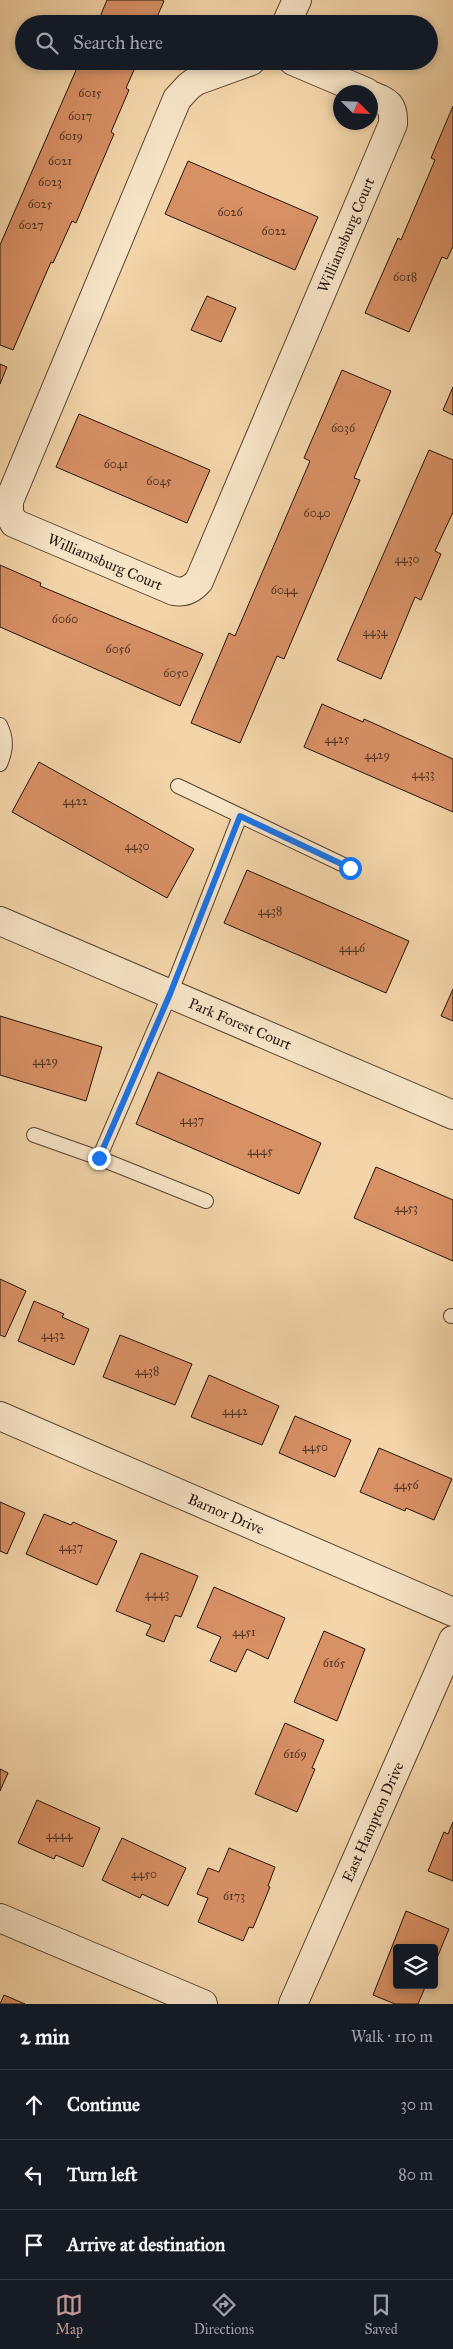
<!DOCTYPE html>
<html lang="en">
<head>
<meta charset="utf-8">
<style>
	:root { --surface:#171b24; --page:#242831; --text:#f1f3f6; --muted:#9ea1a6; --line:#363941; --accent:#c59692 }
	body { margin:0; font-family:"IM FELL Great Primer",serif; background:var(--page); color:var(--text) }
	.controls { position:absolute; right:15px; bottom:15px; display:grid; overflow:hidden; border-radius:5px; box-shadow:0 2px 8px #0003 }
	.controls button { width:45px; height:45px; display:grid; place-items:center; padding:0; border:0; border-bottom:1px solid var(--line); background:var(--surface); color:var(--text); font:25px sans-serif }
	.compass { position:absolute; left:333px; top:85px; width:45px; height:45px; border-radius:50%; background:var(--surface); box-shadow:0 2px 8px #0003; rotate:114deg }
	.stop { position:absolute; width:15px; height:15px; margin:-11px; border:4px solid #1a73e8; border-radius:50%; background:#fff }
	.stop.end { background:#1a73e8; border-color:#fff; box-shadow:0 1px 5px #0008 }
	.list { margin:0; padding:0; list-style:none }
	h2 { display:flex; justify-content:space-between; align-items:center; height:65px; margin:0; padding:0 20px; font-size:21px }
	h2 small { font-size:16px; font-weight:400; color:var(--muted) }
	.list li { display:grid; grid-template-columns:32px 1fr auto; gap:15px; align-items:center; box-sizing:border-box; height:70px; padding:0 20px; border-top:1px solid var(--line) }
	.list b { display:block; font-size:19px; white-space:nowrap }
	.list em { font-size:16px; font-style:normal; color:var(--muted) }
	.icon { flex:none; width:28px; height:28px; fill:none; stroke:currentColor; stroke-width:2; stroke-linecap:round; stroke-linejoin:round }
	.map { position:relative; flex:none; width:453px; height:2004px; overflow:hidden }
	.search { position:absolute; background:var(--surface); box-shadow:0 2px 8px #0003; left:15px; right:15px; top:15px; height:55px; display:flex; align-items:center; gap:12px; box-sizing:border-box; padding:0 18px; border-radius:28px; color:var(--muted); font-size:19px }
	.sheet { height:275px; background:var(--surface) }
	nav { display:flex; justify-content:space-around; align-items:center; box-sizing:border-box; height:70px; border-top:1px solid var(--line); background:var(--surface); font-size:14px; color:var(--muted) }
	nav a { display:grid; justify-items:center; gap:2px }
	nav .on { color:var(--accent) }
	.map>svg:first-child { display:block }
</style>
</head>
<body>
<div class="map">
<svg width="453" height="2004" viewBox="0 0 453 2004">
	<rect width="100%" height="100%" fill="#f3d5a9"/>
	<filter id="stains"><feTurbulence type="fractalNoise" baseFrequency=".004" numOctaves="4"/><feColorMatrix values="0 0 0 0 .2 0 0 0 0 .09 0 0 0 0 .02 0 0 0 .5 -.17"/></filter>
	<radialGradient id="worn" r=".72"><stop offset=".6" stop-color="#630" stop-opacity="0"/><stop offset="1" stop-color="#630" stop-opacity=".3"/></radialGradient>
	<g fill="#d89065" stroke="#23140b">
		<polygon points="107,0 162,0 164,1 154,24 97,24"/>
		<polygon points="80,61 138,61 126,88 129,90 111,132 114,134 76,223 72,221 53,263 51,262 13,350 0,345 0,245"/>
		<polygon points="453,106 453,246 447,259 442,257 409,332 365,313 398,238 401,240 435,160 431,158"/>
		<polygon points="188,161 318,217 295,270 165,214"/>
		<polygon points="207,296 236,308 221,342 191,330"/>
		<polygon points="0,364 7,367 0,384"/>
		<polygon points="342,370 391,391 354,478 360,480 284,659 277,656 240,743 191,723 229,633 235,636 310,461 304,458"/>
		<polygon points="453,387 453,415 443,410"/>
		<polygon points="79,414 210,470 187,523 56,467"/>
		<polygon points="429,450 453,460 453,512 435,551 441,554 421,600 415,597 381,679 337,660"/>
		<polygon points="0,565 41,583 40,586 203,654 180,706 0,627"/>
		<polygon points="322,704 363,722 364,719 453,759 453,812 304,747"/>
		<polygon points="39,762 194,849 167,898 12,812"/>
		<polygon points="247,870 409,941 386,993 224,923"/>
		<polygon points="453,989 453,1021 441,1016"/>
		<polygon points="0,1016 102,1047 86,1101 0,1075"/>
		<polygon points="158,1072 321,1143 299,1194 136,1124"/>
		<polygon points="376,1167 453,1200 453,1261 354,1218"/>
		<polygon points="0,1279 26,1291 5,1337 0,1335"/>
		<polygon points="34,1301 64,1314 62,1317 89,1329 74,1365 18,1341"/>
		<polygon points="120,1335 192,1364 175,1405 103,1377"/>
		<polygon points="209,1375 279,1406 262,1445 191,1417"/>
		<polygon points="295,1416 351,1440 335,1477 279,1453"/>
		<polygon points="379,1448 452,1479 434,1520 406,1508 405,1511 360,1492"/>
		<polygon points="0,1502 25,1513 7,1554 0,1551"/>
		<polygon points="44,1514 71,1525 73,1522 117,1541 97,1585 26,1554"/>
		<polygon points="141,1553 198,1576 181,1617 175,1615 164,1642 146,1635 151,1625 116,1611"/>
		<polygon points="214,1587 285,1618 268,1659 247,1649 236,1672 210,1661 221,1637 197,1627"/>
		<polygon points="324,1631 365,1649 337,1721 294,1702"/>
		<polygon points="285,1723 324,1740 312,1768 315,1769 297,1812 255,1794"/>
		<polygon points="0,1769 8,1773 0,1791"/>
		<polygon points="37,1800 100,1828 83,1867 56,1855 54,1859 18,1843"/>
		<polygon points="453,1822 453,1881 428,1871 444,1832 448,1834"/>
		<polygon points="122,1838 186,1868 168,1906 142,1894 140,1898 102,1880"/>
		<polygon points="229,1848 275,1867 268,1886 270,1887 253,1928 249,1927 243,1941 198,1922 208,1898 197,1894 208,1868 219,1872"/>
		<polygon points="406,1911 449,1929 434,1965 434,1948 397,1948 397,1985 426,1985 418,2004 395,2004 373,1995"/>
		<polygon points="4,1995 25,2004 0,2004"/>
	</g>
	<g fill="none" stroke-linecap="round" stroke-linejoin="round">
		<g stroke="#574432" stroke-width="16">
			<g id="service">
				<path d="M0,725C7,739 6,750 0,764"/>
				<polyline points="178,786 350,868"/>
				<polyline points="34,1135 99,1158 206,1201"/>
				<polyline points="99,1158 170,994 240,816"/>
				<polyline points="451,1316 453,1316"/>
			</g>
		</g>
		<g stroke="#574432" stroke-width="30">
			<g id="minor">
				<polyline points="286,24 297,0"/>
				<path d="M251,61L196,81L189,86L177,99L9,501V513L14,523L174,591C185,593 192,589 199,581L393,124C394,104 388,102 370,95"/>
				<polyline points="293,61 366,92"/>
				<polyline points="0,921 453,1115"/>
				<polyline points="0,1416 453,1612"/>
				<polyline points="0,1918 203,2004"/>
				<polyline points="293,2004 453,1640"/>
			</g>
		</g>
		<use href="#service" stroke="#f7e4c7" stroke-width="14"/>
		<use href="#minor" stroke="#f7e4c7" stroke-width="28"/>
	</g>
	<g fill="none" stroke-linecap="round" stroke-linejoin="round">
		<polyline stroke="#1a73e8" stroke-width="6" points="99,1158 170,994 240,816 350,868"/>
	</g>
	<g text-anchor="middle" stroke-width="4" stroke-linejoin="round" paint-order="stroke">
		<g font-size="12" fill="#503322">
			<text x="90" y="97">6015</text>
			<text x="80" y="120">6017</text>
			<text x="71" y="140">6019</text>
			<text x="60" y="165">6021</text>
			<text x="50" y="186">6023</text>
			<text x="40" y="208">6025</text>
			<text x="230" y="216">6026</text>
			<text x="31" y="229">6027</text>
			<text x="274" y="235">6022</text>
			<text x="405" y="281">6018</text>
			<text x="343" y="432">6036</text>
			<text x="116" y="468">6041</text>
			<text x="159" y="485">6045</text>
			<text x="317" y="517">6040</text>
			<text x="407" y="563">4430</text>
			<text x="284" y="594">6044</text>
			<text x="65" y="623">6060</text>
			<text x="375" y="636">4434</text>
			<text x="118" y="653">6056</text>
			<text x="176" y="677">6050</text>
			<text x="337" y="743">4425</text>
			<text x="377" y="759">4429</text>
			<text x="423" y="778">4433</text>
			<text x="75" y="805">4422</text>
			<text x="137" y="850">4430</text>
			<text x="270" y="915">4438</text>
			<text x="352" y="952">4446</text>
			<text x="45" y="1065">4429</text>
			<text x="192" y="1124">4437</text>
			<text x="260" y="1155">4445</text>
			<text x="406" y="1212">4453</text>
			<text x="53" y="1339">4432</text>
			<text x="147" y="1375">4438</text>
			<text x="235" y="1415">4442</text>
			<text x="315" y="1451">4450</text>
			<text x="406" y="1489">4456</text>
			<text x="71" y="1551">4437</text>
			<text x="157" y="1598">4443</text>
			<text x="244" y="1636">4451</text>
			<text x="334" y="1667">6165</text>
			<text x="295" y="1758">6169</text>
			<text x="59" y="1839">4444</text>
			<text x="144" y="1878">4450</text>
			<text x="234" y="1900">6173</text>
		</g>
		<g font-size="15" fill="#23140b" stroke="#f7e4c7">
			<text transform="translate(346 235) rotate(-67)" y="5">Williamsburg Court</text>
			<text transform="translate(105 562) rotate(23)" y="5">Williamsburg Court</text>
			<text transform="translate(240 1024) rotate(23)" y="5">Park Forest Court</text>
			<text transform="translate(226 1514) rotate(23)" y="5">Barnor Drive</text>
			<text transform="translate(373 1822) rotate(-66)" y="5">East Hampton Drive</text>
		</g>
	</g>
	<rect width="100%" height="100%" filter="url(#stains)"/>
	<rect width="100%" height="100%" fill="url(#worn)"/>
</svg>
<div class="controls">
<button><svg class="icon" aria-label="layers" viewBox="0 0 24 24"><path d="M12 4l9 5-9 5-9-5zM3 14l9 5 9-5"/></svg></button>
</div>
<svg class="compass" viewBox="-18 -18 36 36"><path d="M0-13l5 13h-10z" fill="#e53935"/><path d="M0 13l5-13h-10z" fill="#9ea1a6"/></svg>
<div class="stop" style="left:350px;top:868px"></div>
<div class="stop end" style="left:99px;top:1158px"></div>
<div class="search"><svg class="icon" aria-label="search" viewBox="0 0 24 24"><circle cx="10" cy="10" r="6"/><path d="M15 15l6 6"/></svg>Search here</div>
</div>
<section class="sheet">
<h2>2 min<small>Walk · 110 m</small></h2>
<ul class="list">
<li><svg class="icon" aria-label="ahead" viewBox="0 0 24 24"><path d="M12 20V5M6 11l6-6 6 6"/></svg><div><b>Continue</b></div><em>30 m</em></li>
<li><svg class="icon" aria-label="left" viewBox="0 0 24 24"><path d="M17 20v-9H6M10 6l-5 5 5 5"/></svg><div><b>Turn left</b></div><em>80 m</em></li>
<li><svg class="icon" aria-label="arrive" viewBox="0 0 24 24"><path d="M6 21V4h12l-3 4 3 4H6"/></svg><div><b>Arrive at destination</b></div></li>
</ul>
</section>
<nav>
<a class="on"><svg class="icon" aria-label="map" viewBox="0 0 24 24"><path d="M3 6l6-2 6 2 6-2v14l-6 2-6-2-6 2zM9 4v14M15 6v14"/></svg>Map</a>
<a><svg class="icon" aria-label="directions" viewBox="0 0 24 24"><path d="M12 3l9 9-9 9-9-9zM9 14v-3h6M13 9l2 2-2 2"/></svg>Directions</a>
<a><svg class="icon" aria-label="saved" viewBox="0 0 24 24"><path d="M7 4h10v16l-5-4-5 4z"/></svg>Saved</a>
</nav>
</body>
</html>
